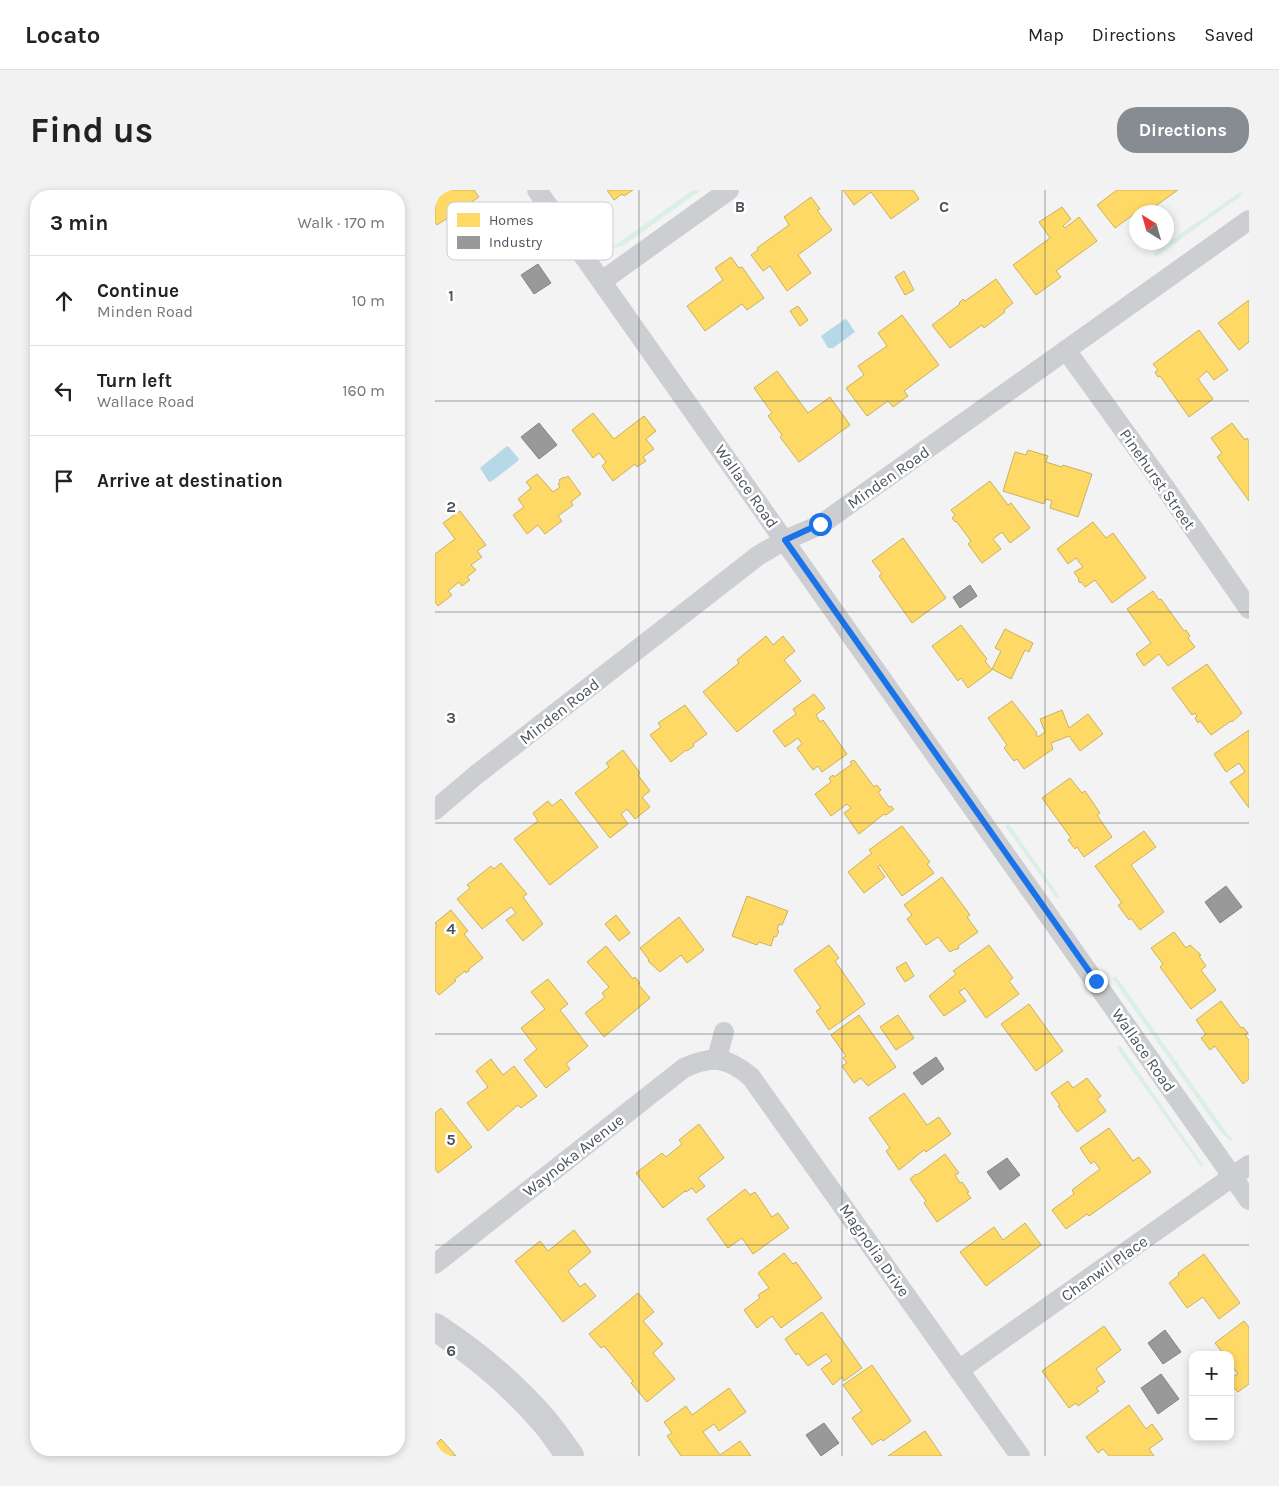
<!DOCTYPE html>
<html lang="en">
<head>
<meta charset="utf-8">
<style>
	:root { --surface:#fff; --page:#f2f2f2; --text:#222; --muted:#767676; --line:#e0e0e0; --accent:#878c92 }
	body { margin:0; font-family:Karla,sans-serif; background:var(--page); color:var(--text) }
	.controls { position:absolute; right:15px; bottom:15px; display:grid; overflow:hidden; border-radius:10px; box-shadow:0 2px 8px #0003 }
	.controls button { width:45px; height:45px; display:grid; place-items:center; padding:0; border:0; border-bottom:1px solid var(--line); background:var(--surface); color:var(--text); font:25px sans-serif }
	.compass { position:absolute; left:694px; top:15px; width:45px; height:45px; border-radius:50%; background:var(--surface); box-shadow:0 2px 8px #0003; rotate:323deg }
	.stop { position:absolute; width:15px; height:15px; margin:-11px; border:4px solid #1a73e8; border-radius:50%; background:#fff }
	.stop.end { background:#1a73e8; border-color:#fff; box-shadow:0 1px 5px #0008 }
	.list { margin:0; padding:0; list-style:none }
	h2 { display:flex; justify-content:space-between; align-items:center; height:65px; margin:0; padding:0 20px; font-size:21px }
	h2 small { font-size:16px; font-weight:400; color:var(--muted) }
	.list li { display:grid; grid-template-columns:32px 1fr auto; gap:15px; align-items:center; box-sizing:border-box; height:90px; padding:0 20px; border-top:1px solid var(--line) }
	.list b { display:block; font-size:19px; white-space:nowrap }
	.list p { margin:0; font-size:16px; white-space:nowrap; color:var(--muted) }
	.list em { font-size:16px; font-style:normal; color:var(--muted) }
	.icon { flex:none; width:28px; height:28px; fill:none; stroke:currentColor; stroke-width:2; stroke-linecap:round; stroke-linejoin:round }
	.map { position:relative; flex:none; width:814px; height:1266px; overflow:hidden; border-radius:20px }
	header { display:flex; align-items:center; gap:30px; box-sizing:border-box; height:70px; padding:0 25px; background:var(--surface); border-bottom:1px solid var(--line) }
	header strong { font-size:24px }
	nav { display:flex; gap:28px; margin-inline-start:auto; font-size:18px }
	.intro { display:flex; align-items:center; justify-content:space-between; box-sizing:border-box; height:120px; padding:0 30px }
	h1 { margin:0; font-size:35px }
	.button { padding:12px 22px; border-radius:20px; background:var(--accent); color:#fff; font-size:18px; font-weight:700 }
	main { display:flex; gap:30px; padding:0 30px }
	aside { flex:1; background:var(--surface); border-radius:20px; box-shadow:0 2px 8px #0003 }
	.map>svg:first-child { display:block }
</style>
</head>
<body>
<header>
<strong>Locato</strong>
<nav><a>Map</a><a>Directions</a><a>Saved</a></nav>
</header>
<div class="intro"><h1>Find us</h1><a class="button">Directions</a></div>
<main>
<aside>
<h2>3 min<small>Walk · 170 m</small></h2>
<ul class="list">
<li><svg class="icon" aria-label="ahead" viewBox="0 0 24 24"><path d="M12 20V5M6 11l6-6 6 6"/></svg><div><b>Continue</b><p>Minden Road</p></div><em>10 m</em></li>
<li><svg class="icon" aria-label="left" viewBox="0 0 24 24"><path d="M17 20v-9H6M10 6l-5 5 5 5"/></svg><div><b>Turn left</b><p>Wallace Road</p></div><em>160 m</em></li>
<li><svg class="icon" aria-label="arrive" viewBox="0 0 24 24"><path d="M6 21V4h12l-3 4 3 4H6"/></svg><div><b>Arrive at destination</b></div></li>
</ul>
</aside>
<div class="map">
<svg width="814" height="1266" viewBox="0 0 814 1266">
	<rect width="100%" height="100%" fill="#f4f3f3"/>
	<g fill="#dcefe4">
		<polygon points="258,0 266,0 188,56 176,58"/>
		<polygon points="808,0 814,0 721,67 718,63"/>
		<polygon points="574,634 625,707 622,709 570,636"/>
		<polygon points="681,786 791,942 798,949 796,951 787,944 677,788"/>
		<polygon points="684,855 685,855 769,976 766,977 681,857"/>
	</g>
	<g fill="#b6d9e7">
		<polygon points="410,129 412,130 420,142 398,158 393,158 386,146"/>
		<polygon points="72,256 74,257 84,269 83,271 57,291 54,292 45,278"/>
	</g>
	<g fill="#ffd966" stroke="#c9b163">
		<polygon points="0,0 39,0 44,7 2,35 0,32"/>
		<polygon points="172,0 198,0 189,6 187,4 179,10"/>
		<polygon points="408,0 478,0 484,9 456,29 436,2 419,15"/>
		<polygon points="682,0 743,0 712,22 708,22 706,19 680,38 662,15"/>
		<polygon points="376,7 385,19 382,20 397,40 363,65 376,83 352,101 335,76 328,81 316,65 323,60 322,58 354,35 349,27"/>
		<polygon points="627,17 636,29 628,36 630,38 644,27 662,51 621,81 626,87 601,105 578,75 615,48 604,32"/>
		<polygon points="296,67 304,78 307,77 329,108 312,120 307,114 270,141 252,116 288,90 280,78"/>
		<polygon points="469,81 479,100 470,105 460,87"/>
		<polygon points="561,89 578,113 569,120 570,122 549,138 547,135 515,158 497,135 525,114 524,113 528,109 530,111"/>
		<polygon points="814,110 814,152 804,160 783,133"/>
		<polygon points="363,116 373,130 365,136 355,121"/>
		<polygon points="467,125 504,175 469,201 473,206 458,217 453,211 432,226 411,198 429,185 423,176 452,156 443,143"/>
		<polygon points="764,140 793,180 779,190 772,181 763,189 778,209 754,227 725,186 723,187 720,182 723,180 718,174"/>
		<polygon points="342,181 373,223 395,207 415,235 364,272 345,247 347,245 333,226 337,223 319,198"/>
		<polygon points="158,223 179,249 209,226 221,241 211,249 219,259 208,267 211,271 202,277 200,274 178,291 167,276 171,272 164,263 158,268 137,240"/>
		<polygon points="797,233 810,250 812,248 814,251 814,311 782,267 787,263 776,248"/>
		<polygon points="593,260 613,266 611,272 627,277 628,275 657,284 643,327 615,318 617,311 611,309 609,314 568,301 580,262 591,265"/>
		<polygon points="102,284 118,302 125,297 123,294 125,292 124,290 129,287 130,288 133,286 146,304 136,312 138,315 123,326 127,331 110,344 103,335 92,344 78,325 89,317 83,309 96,298 91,292"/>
		<polygon points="555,291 573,315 576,313 595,338 575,353 567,342 558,349 566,359 547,373 533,354 536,351 521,331 520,332 517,328 520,325 516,320"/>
		<polygon points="25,321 51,355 42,361 47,367 36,375 41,380 32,387 35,390 27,396 24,392 13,401 17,405 3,416 0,412 0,364 20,349 8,333"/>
		<polygon points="658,332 671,348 678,343 711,388 677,413 660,390 650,397 646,392 645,393 643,390 644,389 639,382 648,377 641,368 633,374 622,359"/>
		<polygon points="468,348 511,408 477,433 444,386 447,384 437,371"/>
		<polygon points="718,401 724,410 726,409 749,441 751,440 755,446 753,448 760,457 733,476 724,464 709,476 701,464 716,453 692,419"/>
		<polygon points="526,435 552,469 550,471 557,480 533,498 526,488 523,491 497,456"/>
		<polygon points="570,439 598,453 594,462 590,460 576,489 557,479 566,461 560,458"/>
		<polygon points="331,446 338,455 348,446 360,461 349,470 366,491 302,542 268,502 304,473 302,470"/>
		<polygon points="772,474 807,523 797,532 796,531 776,545 765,531 763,533 760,528 762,526 760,523 757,525 737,498"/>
		<polygon points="379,504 390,518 381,525 385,532 388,530 412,564 387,582 383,576 378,580 362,558 367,554 363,548 350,557 338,541 361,524 358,519"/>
		<polygon points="577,511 602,543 601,544 603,547 610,542 605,529 627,520 634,538 653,524 668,544 645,561 634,546 616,553 618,559 589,579 582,569 579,571 569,558 572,555 553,528"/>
		<polygon points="250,515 272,544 258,554 259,556 252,561 251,560 236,572 215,545 226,537 223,533"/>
		<polygon points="814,540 814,618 795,592 810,582 804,573 791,582 779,564"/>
		<polygon points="188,560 205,583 203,585 215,601 207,607 215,617 200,629 192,619 186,624 193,634 175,648 140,603 174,577 171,573"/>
		<polygon points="419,570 439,597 442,595 446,600 443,602 454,617 456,616 459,619 451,625 449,624 424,644 409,623 416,618 412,614 396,626 380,604 396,592 394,588 398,585 399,587 417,574 415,572"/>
		<polygon points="635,588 647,603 650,601 665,623 662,625 677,647 649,667 642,657 640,659 633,650 636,648 607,608"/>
		<polygon points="126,609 163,657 115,695 79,649 103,631 98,623 113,611 117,616"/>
		<polygon points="467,636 495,672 492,674 499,683 467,706 445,675 443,677 450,687 429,703 413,682 437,663 434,660"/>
		<polygon points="709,641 721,657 696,675 729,722 705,740 696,728 694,730 683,715 687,713 660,676"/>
		<polygon points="66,673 92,704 88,707 108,734 88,751 71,730 81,723 76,717 47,739 22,709 35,698 32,695 56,676 59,679"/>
		<polygon points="507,687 535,725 532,727 543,742 523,756 524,758 521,760 520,759 515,762 503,747 491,755 472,729 477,725 469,715"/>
		<polygon points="312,706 353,721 347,735 344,734 342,740 344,741 341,747 339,746 336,756 324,752 322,755 297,746"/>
		<polygon points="16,720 33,741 29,744 48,768 34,779 34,781 31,783 30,781 19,790 21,791 4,805 0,800 0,738 2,737 0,733"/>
		<polygon points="181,725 195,743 184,751 170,734"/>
		<polygon points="244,727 269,760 252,773 246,765 225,782 213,771 214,770 205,758"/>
		<polygon points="739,742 751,758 755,755 766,765 764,766 771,776 766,780 781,800 756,819 725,777 728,774 716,758"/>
		<polygon points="394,755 404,768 400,771 430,814 394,840 381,821 386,818 359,780"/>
		<polygon points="554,755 578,788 574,791 584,804 551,828 530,798 524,802 531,811 509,826 494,806 521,784 518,781"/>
		<polygon points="171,756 198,789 200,787 205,793 203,794 215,808 169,847 150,823 170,807 167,803 174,797 152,772"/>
		<polygon points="471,772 479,786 470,792 461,778"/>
		<polygon points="113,789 133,814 125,820 153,856 131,874 135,879 111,898 89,870 102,859 86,838 110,819 96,802"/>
		<polygon points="786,811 806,838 808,837 813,843 810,845 814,850 814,889 808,894 780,856 775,860 766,848 771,844 761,830"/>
		<polygon points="594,814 628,861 601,881 566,834"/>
		<polygon points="424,825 461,877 433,896 426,888 419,893 407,876 412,873 408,868 411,866 396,845"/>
		<polygon points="463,825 479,848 461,860 445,837"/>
		<polygon points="56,869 68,885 79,876 102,906 86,918 83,915 53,941 32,913 53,897 41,881"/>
		<polygon points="652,888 666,906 662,909 671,921 642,942 623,916 625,915 616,903 633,891 638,898"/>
		<polygon points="469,903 492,935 504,927 516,944 491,962 489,960 464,980 451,961 455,958 434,928"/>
		<polygon points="6,918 37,957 3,983 0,979 0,923"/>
		<polygon points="264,934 289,968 263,988 270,996 261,1003 257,998 251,1002 250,1001 228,1018 201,983 227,963 231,967 247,954 244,950"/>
		<polygon points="674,938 698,971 704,967 716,982 654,1026 652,1024 631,1039 617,1020 639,1004 637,1000 665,979 659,971 656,974 645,958"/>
		<polygon points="510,964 524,983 520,985 525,993 527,992 534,1002 532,1003 536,1008 502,1032 489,1013 491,1011 475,989 481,984 482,985"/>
		<polygon points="310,999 315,1005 320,1002 337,1027 343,1023 354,1038 318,1064 307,1048 293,1058 272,1029"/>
		<polygon points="590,1033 606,1055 551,1096 525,1062 559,1037 568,1050"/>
		<polygon points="139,1040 156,1062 133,1081 145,1097 150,1093 161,1106 128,1132 80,1071 105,1051 113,1061"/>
		<polygon points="349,1063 358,1074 361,1072 387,1108 346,1138 337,1126 322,1138 309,1120 325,1108 323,1105 334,1098 323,1083"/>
		<polygon points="769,1064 805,1113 784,1129 768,1107 752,1118 734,1093 744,1085 743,1083"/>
		<polygon points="203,1103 219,1122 208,1131 228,1154 218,1163 240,1189 212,1212 196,1193 198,1191 169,1156 166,1158 154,1144"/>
		<polygon points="387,1122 427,1178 409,1191 407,1187 398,1195 386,1179 397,1171 391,1164 373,1176 363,1163 361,1165 350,1149"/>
		<polygon points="809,1131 814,1137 814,1194 803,1202 799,1198 795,1200 795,1188 803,1184 795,1174 795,1165 789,1165 780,1153"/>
		<polygon points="669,1136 686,1160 661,1179 670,1192 661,1198 664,1201 643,1216 641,1213 634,1218 607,1181"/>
		<polygon points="437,1175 476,1231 448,1251 446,1249 437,1255 417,1228 427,1221 408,1195"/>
		<polygon points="294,1198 311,1222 284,1241 279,1234 268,1242 285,1265 305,1251 316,1266 246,1266 232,1246 237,1243 229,1232 251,1216 257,1225"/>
		<polygon points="694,1215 711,1239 717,1234 728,1249 714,1259 719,1266 674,1266 668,1259 663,1263 651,1247"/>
		<polygon points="490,1241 507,1266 453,1266"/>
		<polygon points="6,1249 21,1266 0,1266 0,1255"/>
	</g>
	<g fill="#999" stroke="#828487">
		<polygon points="103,74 116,93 99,104 86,85"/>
		<polygon points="104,233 122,255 104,269 86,247"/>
		<polygon points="535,395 542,406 525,418 518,407"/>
		<polygon points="791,696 807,717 785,733 770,712"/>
		<polygon points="501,867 509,879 487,895 478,883"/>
		<polygon points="572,968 585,985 565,1000 552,982"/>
		<polygon points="730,1140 746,1162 728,1174 713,1153"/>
		<polygon points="726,1184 744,1209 723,1224 706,1198"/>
		<polygon points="389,1233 404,1253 386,1266 371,1245"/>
	</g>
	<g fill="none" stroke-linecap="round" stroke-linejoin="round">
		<g stroke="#cdced1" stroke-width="20">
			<polyline points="102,0 814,1010"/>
			<polyline points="167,91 294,0"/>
			<polyline points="631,160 729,296 814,419"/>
			<polyline points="0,620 41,585 324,365 350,350 385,335 814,30"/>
			<polyline points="282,868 289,842"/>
			<path d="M0,1074L249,878C278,865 292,867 316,887L585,1266"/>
			<polyline points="524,1180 814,975"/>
		</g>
		<path stroke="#cecfd2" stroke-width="28" d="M0,1137C40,1163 79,1196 110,1232C119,1243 127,1255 135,1266"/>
	</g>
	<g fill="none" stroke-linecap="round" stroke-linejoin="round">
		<polyline stroke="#1a73e8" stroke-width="6" points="385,334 350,350 661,791"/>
	</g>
	<path fill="none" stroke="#4c545d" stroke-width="1" stroke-opacity="0.55" d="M204,0V1266M407,0V1266M610,0V1266M0,211H814M0,422H814M0,633H814M0,844H814M0,1055H814"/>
	<g text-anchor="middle" stroke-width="5" stroke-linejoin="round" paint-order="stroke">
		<g font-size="16" fill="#4c545d" stroke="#fff">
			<text transform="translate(453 287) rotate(-35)" y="6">Minden Road</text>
			<text transform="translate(723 289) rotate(55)" y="6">Pinehurst Street</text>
			<text transform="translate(312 296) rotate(55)" y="6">Wallace Road</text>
			<text transform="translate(124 521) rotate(-38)" y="6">Minden Road</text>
			<text transform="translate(709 860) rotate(55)" y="6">Wallace Road</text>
			<text transform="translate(138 965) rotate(-38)" y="6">Waynoka Avenue</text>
			<text transform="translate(440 1060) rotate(55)" y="6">Magnolia Drive</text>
			<text transform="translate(669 1078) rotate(-35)" y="6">Chanwil Place</text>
		</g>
	</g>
	<rect x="12" y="12" width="166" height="58" rx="8" fill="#fff" stroke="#c9ccce" stroke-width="1"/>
	<rect x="22" y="23" width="23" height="14" fill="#ffd966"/>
	<rect x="22" y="46" width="23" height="13" fill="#999"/>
	<g font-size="14" fill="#4c545d">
		<text x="54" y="35">Homes</text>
		<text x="54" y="57">Industry</text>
	</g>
	<g font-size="16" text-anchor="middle" font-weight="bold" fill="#4c545d" stroke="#fff" stroke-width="5" stroke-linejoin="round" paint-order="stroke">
		<text x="305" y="22">B</text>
		<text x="509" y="22">C</text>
		<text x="16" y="111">1</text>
		<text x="16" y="322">2</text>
		<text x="16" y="533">3</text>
		<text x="16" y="744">4</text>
		<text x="16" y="955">5</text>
		<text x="16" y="1166">6</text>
	</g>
</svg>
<div class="controls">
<button>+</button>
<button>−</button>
</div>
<svg class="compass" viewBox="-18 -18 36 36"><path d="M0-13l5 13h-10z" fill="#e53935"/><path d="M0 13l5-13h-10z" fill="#767676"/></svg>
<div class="stop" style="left:385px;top:334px"></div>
<div class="stop end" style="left:661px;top:791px"></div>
</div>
</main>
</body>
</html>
